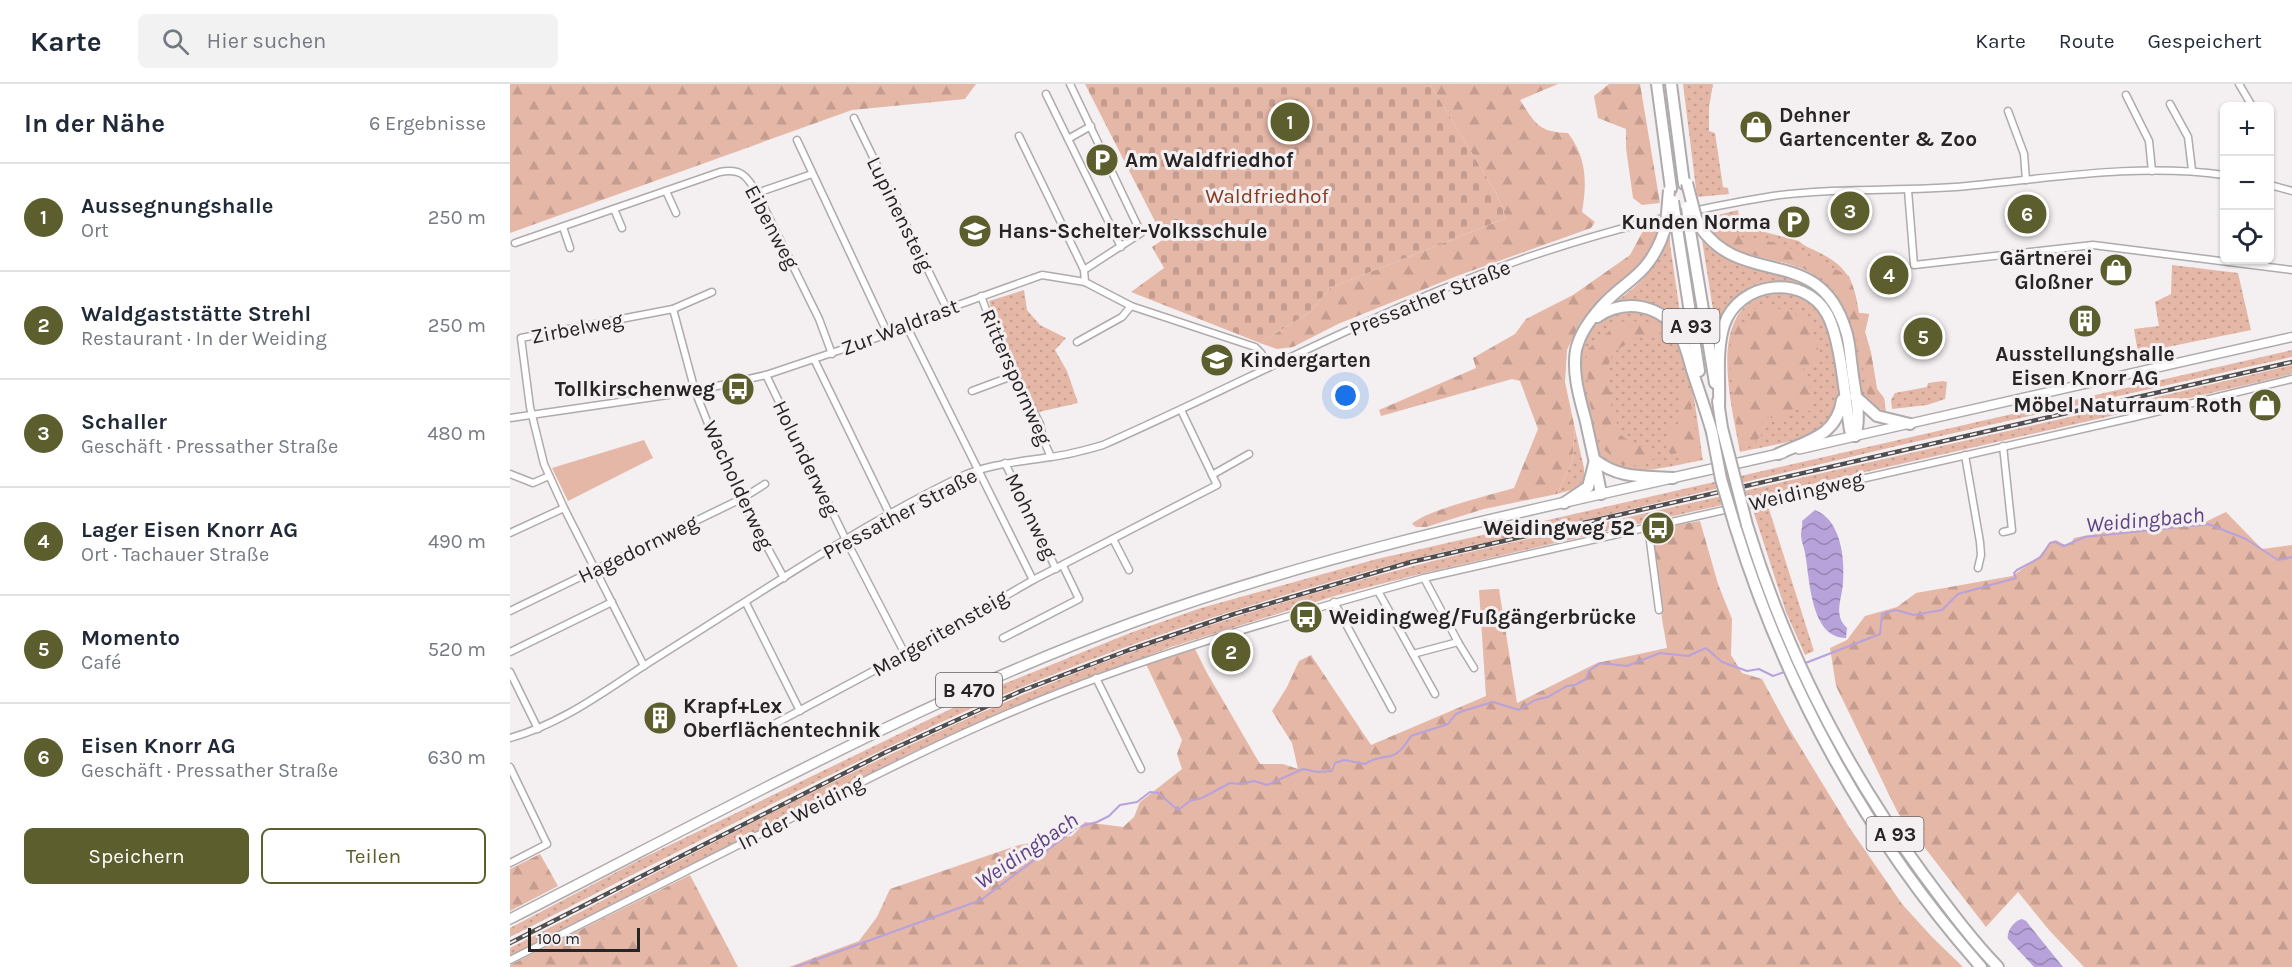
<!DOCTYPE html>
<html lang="de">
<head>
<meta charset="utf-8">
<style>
	:root { --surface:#fff; --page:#f2f2f3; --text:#1f2937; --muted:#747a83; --line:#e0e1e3; --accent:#5c5f2d }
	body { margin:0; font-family:Karla,sans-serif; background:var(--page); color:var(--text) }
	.controls { position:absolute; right:18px; top:18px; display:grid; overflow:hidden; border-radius:9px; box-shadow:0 2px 4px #0004 }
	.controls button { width:54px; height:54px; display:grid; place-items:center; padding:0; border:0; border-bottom:2px solid var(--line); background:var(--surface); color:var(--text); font:30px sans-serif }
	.scale { position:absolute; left:18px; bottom:15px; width:112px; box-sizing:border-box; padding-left:6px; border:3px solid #262425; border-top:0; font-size:16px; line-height:21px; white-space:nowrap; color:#262425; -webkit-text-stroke:4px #f4eff1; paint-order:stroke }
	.you { position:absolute; left:836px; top:312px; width:21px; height:21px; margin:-15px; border:4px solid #fff; border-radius:50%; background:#1a73e8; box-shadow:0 0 0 9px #1a73e833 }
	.badge { display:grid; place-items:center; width:39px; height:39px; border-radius:50%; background:var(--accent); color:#fff; font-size:20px; font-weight:700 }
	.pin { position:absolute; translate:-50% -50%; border:3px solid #fff; box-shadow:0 2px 6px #0006 }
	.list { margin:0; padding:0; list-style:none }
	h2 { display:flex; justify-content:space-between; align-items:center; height:78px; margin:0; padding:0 24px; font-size:26px }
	h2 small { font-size:20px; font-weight:400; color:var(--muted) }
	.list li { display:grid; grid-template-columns:39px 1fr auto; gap:18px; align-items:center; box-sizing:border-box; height:108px; padding:0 24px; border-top:2px solid var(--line) }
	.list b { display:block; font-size:22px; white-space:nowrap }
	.list p { margin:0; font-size:20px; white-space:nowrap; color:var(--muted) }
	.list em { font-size:20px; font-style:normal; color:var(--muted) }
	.actions { display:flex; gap:12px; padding:18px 24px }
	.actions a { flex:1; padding:14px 0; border:2px solid var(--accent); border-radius:9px; text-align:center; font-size:21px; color:var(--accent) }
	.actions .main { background:var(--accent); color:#fff }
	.icon { flex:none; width:33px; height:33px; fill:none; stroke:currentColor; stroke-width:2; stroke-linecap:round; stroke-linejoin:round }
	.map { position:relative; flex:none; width:1782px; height:883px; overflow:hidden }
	header { display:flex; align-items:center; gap:36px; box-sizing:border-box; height:84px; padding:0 30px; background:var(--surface); border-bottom:2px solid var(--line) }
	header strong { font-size:28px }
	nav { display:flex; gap:33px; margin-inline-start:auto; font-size:21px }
	.search { width:420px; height:54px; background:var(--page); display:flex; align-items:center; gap:15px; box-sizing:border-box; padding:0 21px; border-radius:9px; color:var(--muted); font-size:22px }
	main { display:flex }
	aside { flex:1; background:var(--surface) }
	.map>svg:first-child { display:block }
</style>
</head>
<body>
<header>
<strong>Karte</strong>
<div class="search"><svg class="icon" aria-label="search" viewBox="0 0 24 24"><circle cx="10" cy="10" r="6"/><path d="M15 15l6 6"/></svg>Hier suchen</div>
<nav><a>Karte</a><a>Route</a><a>Gespeichert</a></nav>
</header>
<main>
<aside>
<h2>In der Nähe<small>6 Ergebnisse</small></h2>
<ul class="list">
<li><span class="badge">1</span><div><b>Aussegnungshalle</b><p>Ort</p></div><em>250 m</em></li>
<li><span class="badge">2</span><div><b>Waldgaststätte Strehl</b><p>Restaurant · In der Weiding</p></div><em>250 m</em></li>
<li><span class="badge">3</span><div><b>Schaller</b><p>Geschäft · Pressather Straße</p></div><em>480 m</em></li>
<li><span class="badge">4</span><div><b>Lager Eisen Knorr AG</b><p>Ort · Tachauer Straße</p></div><em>490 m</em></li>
<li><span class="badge">5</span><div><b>Momento</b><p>Café</p></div><em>520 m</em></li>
<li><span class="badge">6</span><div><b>Eisen Knorr AG</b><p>Geschäft · Pressather Straße</p></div><em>630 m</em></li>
</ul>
<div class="actions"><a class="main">Speichern</a><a>Teilen</a></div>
</aside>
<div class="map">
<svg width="1782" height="883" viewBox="0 0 1782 883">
	<defs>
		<pattern id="grass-dots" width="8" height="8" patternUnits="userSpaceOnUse" patternTransform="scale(1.5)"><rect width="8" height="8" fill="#e5b7a7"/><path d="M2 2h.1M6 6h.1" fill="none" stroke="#c49d90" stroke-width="1.8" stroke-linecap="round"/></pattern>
		<pattern id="forest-firs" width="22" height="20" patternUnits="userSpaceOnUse" patternTransform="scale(1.5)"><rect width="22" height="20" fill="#e5b7a7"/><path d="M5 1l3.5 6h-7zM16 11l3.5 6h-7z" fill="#c49d90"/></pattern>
		<pattern id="cemetery-stones" width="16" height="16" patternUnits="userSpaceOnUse" patternTransform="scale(1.5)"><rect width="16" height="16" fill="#e5b7a7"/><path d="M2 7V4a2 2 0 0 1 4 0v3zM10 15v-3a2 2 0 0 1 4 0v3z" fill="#c49d90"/></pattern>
		<pattern id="water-waves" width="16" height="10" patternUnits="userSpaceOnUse" patternTransform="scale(1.5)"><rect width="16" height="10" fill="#b7a2da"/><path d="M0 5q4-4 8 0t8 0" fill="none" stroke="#9584b1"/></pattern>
	</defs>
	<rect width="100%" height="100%" fill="#f4eff1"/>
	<g fill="url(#grass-dots)">
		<polygon points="1173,0 1203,0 1199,23 1199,47 1205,49 1213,103 1218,104 1219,110 1187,113"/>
		<path d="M1228,126L1230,139H1239V144L1289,157C1296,164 1306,166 1314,171C1340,185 1345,202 1349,229L1359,230L1355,248L1361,269L1367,305L1374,314L1376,328C1368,324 1359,322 1354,313C1349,306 1350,295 1348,287C1345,260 1341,225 1321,205C1314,199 1307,193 1299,188C1265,169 1209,179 1195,134Z"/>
		<path d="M1160,151V160L1173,249C1155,222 1136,211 1104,219C1131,200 1147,183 1160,151Z"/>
		<path d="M1192,156C1209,175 1232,182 1257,187C1338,202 1333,256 1343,324H1341L1310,214C1289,196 1248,187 1228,214C1220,225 1214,239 1207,251Z"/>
		<polygon points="1662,181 1728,189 1741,246 1628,269 1624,245 1649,242 1645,218 1661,210"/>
		<path d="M514,206L517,226L530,241L556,254L545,266L557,287L568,319L529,328C507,294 490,256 479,217Z"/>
		<path d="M1266,210C1279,210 1291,211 1301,219C1323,237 1337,314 1321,337C1308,356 1251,363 1230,368C1223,327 1199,241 1244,216C1251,212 1259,211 1266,210Z"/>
		<path d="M1111,226C1119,227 1130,226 1138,229C1181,241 1187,338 1193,376C1165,380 1112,399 1091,373C1079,334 1054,275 1086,240C1092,234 1103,230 1111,226Z"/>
		<path d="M1782,266V273L1391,361L995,455C927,467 862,486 796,505C662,544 532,590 406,650C269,714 135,785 0,853V844L133,774L486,603L620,549L691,524L867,475Z"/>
		<path d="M1782,281V290L1736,301L910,490L828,511L661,563L526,615L405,667L0,872V864C208,758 413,642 633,564C719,534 807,507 896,484C981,461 1068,445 1154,425C1364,377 1573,331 1782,281Z"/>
		<polygon points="1433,297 1437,298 1435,315 1417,321 1382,325 1381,316 1385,309 1417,303 1418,299"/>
		<polygon points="1065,345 1074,384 1074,396 1065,405 1047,410 1062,378"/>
		<polygon points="1250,422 1259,425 1304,567 1295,571 1276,528 1243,426"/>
	</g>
	<g fill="url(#forest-firs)">
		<polygon points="0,0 466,0 455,15 342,26 0,149"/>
		<path d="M920,0H1048L1010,16C1025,39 1028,48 1058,49C1077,74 1077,99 1072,128L1085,138L1081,144L947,192L828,240L783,263L767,265L750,259L800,228L820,204L996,134L986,109Z"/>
		<polygon points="1099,0 1130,0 1150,119 1132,121 1123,114 1116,64 1116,45 1088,34 1084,12"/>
		<path d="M1208,130L1231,153C1268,154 1307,177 1339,192L1344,206L1348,229L1359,230L1355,248L1361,269L1367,305L1374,314L1375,322L1366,324L1359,319C1352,279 1347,230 1317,199C1286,167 1208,182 1196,133Z"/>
		<path d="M1149,144L1140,169L1132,180L1081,226L1070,239L1057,266L1055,298L1065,345L1062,378L1047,410L974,425L916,443H906L902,440C914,427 984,410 1004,404L1028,345L1010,297L1002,295L871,332L869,326L966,284L963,274L1005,250L1016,235L1063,211L1120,171L1133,147Z"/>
		<path d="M1255,222C1264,223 1272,227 1281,225L1285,231L1292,228L1299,235L1301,241L1303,254L1310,269V278L1293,285L1303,311L1301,327L1286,326L1269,335L1258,333L1251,341L1252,350C1245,358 1241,364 1230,366L1219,274L1224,240L1234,242L1243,225Z"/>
		<path d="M1119,237L1141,238L1150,247L1149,251L1144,252L1139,250L1123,255L1107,266L1100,275L1096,292L1101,308V329L1108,341L1109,350C1119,357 1133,364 1144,367L1146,373L1133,382L1111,380L1091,363L1077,308L1078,289L1075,284L1078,265L1110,238Z"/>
		<polygon points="1172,301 1175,301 1178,304 1191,374 1187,377 1177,378 1170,368 1163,370 1156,366 1158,345 1168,341 1169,332 1175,327 1169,321"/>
		<polygon points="1716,428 1752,465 1782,461 1782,883 1574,883 1539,846 1508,808 1476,843 1388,729 1326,602 1320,564 1337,556 1355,532 1387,523 1406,509 1502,492 1528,474 1540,458 1546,456 1555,461 1561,459 1564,454 1645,437 1691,440"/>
		<polygon points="1190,437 1208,500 1222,535 1221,571 1232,589 1252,595 1278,643 1339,743 1392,820 1422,853 1453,883 279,883 349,857 367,833 380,805 509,761 562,752 575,738 613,743 624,733 630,718 672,685 667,670 672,656 636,580 685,565 697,589 750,680 773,680 788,685 782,659 762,627 777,603 789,577 801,571 861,661 976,612 969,506 989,505 1007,619 1087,579 1157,564 1152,535 1143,445"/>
		<polygon points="30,770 48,802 0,827 0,785"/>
		<polygon points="180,791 228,883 0,883 0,881"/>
	</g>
	<polygon fill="url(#cemetery-stones)" points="575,0 920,0 986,109 996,134 820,204 800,228 750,259 621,208 654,184 642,163 654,155"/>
	<polygon fill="#e5b7a7" points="134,356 143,374 58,417 42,384"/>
	<g fill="url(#water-waves)">
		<path d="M1305,426C1331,436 1335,474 1333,499C1332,515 1323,531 1337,544L1336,554C1300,554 1300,494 1295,469C1294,463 1291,457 1291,451C1291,446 1293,442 1292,437Z"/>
		<path d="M1512,835L1516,837L1553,883H1524L1498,855C1496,847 1505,836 1512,835Z"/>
	</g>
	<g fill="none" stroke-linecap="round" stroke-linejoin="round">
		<g stroke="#b7a2da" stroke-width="2">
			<polyline points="1293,580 1370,550 1372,530 1386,526 1404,531 1432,526 1448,510 1506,494 1504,489 1507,486 1531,473 1540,459 1545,458 1554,462 1575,453 1698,440 1736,455 1768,476 1782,473"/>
			<path d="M286,883L471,816L568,743L587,738L599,732L610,721L627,718L640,708L648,709L668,726L680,717L692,714L720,699L730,700L744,697L757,701L793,685L808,688L822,687L825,679L834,676L855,680C877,666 882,683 901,652L938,640L946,630L953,627L983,618L1009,626L1025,616L1038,613L1057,602L1065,601L1076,595L1079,587L1090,579L1117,582L1150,569L1178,572L1196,564L1212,578L1237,587L1249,585L1263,592L1277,587"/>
		</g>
		<g stroke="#afaaac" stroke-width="9">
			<g id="street">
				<polyline points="560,0 631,149 574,186 575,198"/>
				<polyline points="1729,0 1742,22"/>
				<polyline points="536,10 611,163"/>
				<polyline points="1616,11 1639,57 1642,87"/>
				<polyline points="1660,20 1678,53 1682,86"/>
				<polyline points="1498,27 1514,70 1516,96"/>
				<polyline points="344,34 437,225"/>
				<polyline points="509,52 574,186"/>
				<polyline points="558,55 581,42"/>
				<polyline points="287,56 378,250"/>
				<polyline points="1760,101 1782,107"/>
				<polyline points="1398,106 1404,181 1583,161 1782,186"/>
				<polyline points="156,107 166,129"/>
				<polyline points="247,109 302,90"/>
				<polyline points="104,125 112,144"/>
				<polyline points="53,143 60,164"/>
				<path d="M5,159L210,88C231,84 237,92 247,109L309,235L322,270"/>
				<polyline points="471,212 490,262 530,340 533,355 541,373"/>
				<polyline points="163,225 202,208"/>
				<polyline points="397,243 523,496"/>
				<polyline points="567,258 612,233 621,222"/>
				<polyline points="304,275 380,431"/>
				<polyline points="256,291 336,456 395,570"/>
				<polyline points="462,307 505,291"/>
				<polyline points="0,334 185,307 256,291 378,250 437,225 532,191 575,198 621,222 745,263 751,269 759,283"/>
				<polyline points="1493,362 1502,446 1493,448"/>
				<polyline points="1455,371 1470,458 1471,471 1468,484"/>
				<polyline points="495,379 546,485"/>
				<polyline points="0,390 23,399 39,392"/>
				<polyline points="702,391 739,370"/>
				<polyline points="1138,442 1149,526"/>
				<polyline points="0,449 54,424"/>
				<polyline points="603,455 619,486"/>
				<polyline points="914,494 948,558 964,584"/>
				<polyline points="868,507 925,610"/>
				<polyline points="824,518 882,625"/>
				<polyline points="236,519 290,627"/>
				<polyline points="0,527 233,414 255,400"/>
				<polyline points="886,540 933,531"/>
				<polyline points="493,554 569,515 553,482"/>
				<polyline points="0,568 102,518"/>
				<polyline points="903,570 948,558"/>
				<polyline points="134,582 54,424 34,380 20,323 11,254 163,225 185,307 203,352 243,437 274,494"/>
				<polyline points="0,588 28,645"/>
				<polyline points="586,594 631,685"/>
				<polyline points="257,644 395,570 523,496 707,401 671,326"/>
				<path d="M0,654C54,639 97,605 143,576C243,514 341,446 448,394C477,380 509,378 540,373C558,371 576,366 593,361C706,311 816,253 930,206C1036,163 1150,130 1263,112C1327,103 1392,108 1457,102C1542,94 1629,79 1714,91"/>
				<polyline points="0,683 37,760 0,779"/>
				<path d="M0,876C89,831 179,786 268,741C336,706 404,671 474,640C615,577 766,535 914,494L1625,333L1782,295"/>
			</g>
		</g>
		<g stroke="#afaaac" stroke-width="11">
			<polyline id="secondary" points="1345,352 1782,253"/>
		</g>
		<g stroke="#afaaac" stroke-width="12">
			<g id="primary">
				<polyline points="1289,365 1345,352"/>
				<path d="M0,835C205,731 408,617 624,538C834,462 1055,419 1273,369"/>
			</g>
		</g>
		<g stroke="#afaaac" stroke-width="14">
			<g id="highway">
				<polyline points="1147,0 1161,105"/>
				<polyline points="1161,0 1174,100"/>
				<path d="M1191,144C1234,205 1310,159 1336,247C1340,259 1340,272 1342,284C1344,305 1352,332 1345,352"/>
				<polyline points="1180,147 1205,299"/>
				<polyline points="1168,151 1189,287"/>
				<path d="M1087,233C1115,214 1152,220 1170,251C1176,262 1179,275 1182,286C1189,307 1196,327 1202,348"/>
				<polyline points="1345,312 1367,332 1400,340"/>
				<polyline points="1208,317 1212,344"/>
				<path d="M1209,323C1210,296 1206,266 1214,241C1229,197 1294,189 1317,230C1331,255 1335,316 1340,346L1345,352"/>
				<path d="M1268,370C1297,357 1327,352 1332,316"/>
				<path d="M1085,376C1109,395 1134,392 1163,394"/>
				<path d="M1091,410C1087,386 1081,362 1076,338C1070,315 1062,290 1066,266C1070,249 1080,236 1091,223C1115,196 1135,194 1151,156"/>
				<polyline points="1054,419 1078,403 1084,380"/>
				<path d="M1237,441C1275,566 1336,685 1413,790C1437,822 1460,854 1488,883"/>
				<path d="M1225,442C1275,604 1358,755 1471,883"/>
			</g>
		</g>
		<use href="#street" stroke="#fff" stroke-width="6"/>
		<use href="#secondary" stroke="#fff" stroke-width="8"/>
		<use href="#primary" stroke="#fff" stroke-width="9"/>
		<use href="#highway" stroke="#fff" stroke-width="10"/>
		<g stroke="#504e4f" stroke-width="4.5">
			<polyline id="rail" points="0,859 376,668 511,607 619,566 724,530 901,478 1782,278"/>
		</g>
		<use href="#rail" stroke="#f4eff1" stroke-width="2" stroke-dasharray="7" stroke-linecap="butt"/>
		<g stroke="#afaaac" stroke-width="14" stroke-linecap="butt">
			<g id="highway-bridge">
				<polyline points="1177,99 1186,134 1191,144"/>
				<polyline points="1163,117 1168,151"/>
				<polyline points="1177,123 1180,147"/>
				<polyline points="1151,156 1156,142 1159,106"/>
				<polyline points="1212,344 1237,441"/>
				<polyline points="1202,348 1211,395 1225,442"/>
			</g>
		</g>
		<use href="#highway-bridge" stroke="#fff" stroke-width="10"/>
	</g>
	<defs>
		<g id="shop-disc" transform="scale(1.725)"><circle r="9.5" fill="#5c5f2d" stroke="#f4eff1"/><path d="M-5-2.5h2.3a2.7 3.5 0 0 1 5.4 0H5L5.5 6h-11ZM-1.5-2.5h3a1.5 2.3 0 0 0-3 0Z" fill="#fff"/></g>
		<g id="parking-disc" transform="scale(1.725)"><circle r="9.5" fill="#5c5f2d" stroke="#f4eff1"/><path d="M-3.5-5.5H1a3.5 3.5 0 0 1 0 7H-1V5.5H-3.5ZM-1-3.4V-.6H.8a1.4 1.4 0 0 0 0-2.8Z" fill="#fff"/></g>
		<g id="school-disc" transform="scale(1.725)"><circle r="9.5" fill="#5c5f2d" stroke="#f4eff1"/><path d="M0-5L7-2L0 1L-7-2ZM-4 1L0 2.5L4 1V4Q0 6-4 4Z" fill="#fff"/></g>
		<g id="building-disc" transform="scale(1.725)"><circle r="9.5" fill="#5c5f2d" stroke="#f4eff1"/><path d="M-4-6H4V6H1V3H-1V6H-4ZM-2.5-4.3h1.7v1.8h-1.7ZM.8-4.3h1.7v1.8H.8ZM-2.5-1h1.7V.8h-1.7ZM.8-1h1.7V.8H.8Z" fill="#fff"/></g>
		<g id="bus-disc" transform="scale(1.725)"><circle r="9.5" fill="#5c5f2d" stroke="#f4eff1"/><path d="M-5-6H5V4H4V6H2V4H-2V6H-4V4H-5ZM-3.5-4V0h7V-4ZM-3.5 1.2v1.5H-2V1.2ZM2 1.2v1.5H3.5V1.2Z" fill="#fff"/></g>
	</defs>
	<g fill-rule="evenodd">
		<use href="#shop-disc" x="1246" y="43"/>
		<use href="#parking-disc" x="592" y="76"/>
		<use href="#parking-disc" x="1284" y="138"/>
		<use href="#school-disc" x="465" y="147"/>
		<use href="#shop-disc" x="1606" y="186"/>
		<use href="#building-disc" x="1575" y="237"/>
		<use href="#school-disc" x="707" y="276"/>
		<use href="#bus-disc" x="228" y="305"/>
		<use href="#shop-disc" x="1755" y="321"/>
		<use href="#bus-disc" x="1148" y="444"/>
		<use href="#bus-disc" x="796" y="533"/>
		<use href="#building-disc" x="150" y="634"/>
	</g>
	<g text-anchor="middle" stroke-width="6" stroke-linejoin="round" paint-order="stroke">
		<g fill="#f4eff1" stroke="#646162" stroke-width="1.5">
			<rect x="1152.5" y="225" width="57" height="34" rx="4.5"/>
			<rect x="426" y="589" width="66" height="34" rx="4.5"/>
			<rect x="1356.5" y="733" width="57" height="34" rx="4.5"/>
		</g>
		<g font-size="20" font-weight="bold" fill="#262425">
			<text x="1181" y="249">A 93</text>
			<text x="459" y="613">B 470</text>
			<text x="1385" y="757">A 93</text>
		</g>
		<g font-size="21" font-weight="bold" fill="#262425" stroke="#f4eff1" text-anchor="start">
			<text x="1269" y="38">Dehner<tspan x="1269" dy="24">Gartencenter &amp; Zoo</tspan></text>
			<text x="615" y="83">Am Waldfriedhof</text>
			<text x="1261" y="145" text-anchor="end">Kunden Norma</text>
			<text x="488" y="154">Hans-Schelter-Volksschule</text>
			<text x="1583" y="181" text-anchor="end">Gärtnerei<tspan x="1583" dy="24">Gloßner</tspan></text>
			<text x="1575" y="277" text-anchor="middle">Ausstellungshalle<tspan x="1575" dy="24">Eisen Knorr AG</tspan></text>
			<text x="730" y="283">Kindergarten</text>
			<text x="205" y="312" text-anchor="end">Tollkirschenweg</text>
			<text x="1732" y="328" text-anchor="end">Möbel Naturraum Roth</text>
			<text x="1125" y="451" text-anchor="end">Weidingweg 52</text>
			<text x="819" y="540">Weidingweg/Fußgängerbrücke</text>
			<text x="173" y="629">Krapf+Lex<tspan x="173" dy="24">Oberflächentechnik</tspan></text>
		</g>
		<g font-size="21" fill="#863b21" stroke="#f4eff1">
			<text x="757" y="119">Waldfriedhof</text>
		</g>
		<g font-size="21" fill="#262425" stroke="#f4eff1">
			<text transform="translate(390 130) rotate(64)" y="7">Lupinensteig</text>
			<text transform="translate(262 143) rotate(62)" y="7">Eibenweg</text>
			<text transform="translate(920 214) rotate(-22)" y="7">Pressather Straße</text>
			<text transform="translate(390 243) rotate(-21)" y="7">Zur Waldrast</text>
			<text transform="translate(67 244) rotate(-11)" y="7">Zirbelweg</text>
			<text transform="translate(506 293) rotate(66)" y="7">Ritterspornweg</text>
			<text transform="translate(296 374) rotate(64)" y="7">Holunderweg</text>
			<text transform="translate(228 401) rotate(65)" y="7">Wacholderweg</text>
			<text transform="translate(1296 407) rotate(-13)" y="7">Weidingweg</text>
			<text transform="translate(390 430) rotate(-28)" y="7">Pressather Straße</text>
			<text transform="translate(521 432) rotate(64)" y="7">Mohnweg</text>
			<text transform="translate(128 465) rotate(-26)" y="7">Hagedornweg</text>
			<text transform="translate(430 549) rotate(-30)" y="7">Margeritensteig</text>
			<text transform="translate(291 729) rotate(-27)" y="7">In der Weiding</text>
		</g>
		<g font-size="22" font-style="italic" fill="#5f4286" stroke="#f4eff1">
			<text transform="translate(1635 435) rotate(-5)" y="8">Weidingbach</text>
			<text transform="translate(516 766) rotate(-34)" y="8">Weidingbach</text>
		</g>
	</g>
</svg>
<div class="controls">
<button>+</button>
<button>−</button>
<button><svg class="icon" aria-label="locate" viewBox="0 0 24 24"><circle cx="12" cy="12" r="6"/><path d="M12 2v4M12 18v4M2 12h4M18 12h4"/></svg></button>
</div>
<div class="scale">100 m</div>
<div class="you"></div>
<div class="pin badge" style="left:780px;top:38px">1</div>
<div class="pin badge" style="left:721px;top:568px">2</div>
<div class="pin badge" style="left:1340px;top:127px">3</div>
<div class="pin badge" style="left:1379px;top:191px">4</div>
<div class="pin badge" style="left:1413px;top:253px">5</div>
<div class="pin badge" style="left:1517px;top:130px">6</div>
</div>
</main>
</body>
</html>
